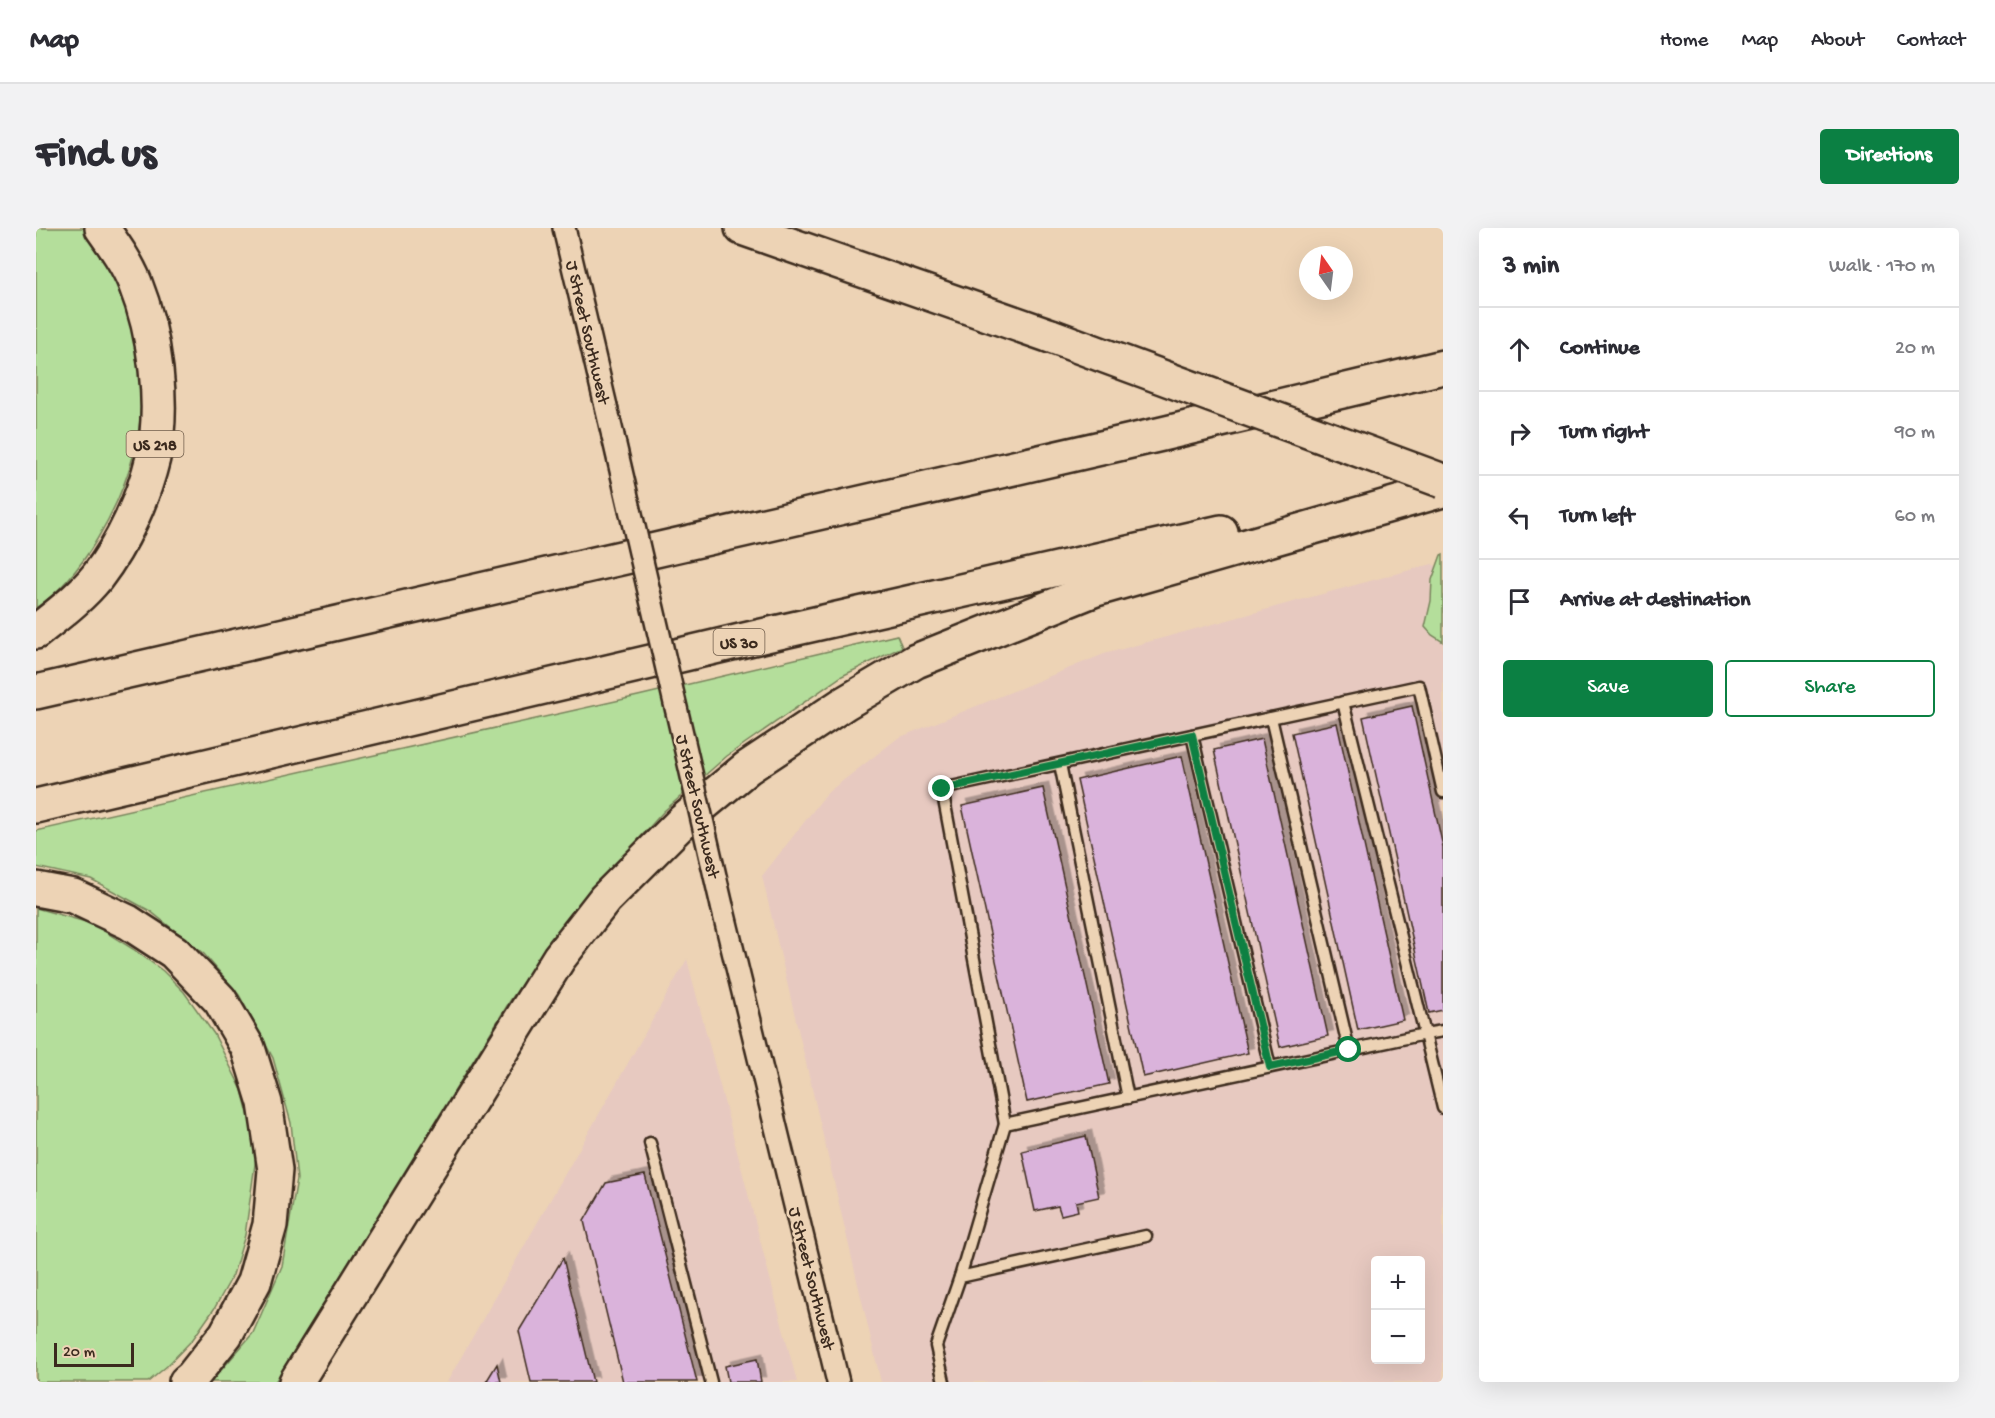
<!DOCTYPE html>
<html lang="en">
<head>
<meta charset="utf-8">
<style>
	:root { --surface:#fff; --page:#f2f2f3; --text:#2b2b33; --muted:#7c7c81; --line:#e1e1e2; --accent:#0b8043 }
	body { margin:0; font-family:"Gochi Hand",sans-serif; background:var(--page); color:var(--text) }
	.controls { position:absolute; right:18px; bottom:18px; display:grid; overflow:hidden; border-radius:6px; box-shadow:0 6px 24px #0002 }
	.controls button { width:54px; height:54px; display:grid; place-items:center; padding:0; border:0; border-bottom:2px solid var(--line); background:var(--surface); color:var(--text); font:30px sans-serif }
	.compass { position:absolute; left:1263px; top:18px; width:54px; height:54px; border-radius:50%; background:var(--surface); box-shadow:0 6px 24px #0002; rotate:346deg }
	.scale { position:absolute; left:18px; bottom:15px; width:80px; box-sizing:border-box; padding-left:6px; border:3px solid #3b2a1e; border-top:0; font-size:16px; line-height:21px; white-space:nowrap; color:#3b2a1e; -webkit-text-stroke:4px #edd3b5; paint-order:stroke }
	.stop { position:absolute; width:18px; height:18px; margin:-14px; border:4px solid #0b8043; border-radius:50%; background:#fff }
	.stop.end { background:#0b8043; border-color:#fff; box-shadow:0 2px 6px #0008 }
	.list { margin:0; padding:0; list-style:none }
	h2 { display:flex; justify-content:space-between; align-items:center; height:78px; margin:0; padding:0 24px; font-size:26px }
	h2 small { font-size:20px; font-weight:400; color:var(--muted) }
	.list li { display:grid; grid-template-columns:39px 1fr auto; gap:18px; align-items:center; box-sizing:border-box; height:84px; padding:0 24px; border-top:2px solid var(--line) }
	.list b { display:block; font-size:22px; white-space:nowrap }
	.list em { font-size:20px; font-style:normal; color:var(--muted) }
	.actions { display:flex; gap:12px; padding:18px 24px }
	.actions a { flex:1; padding:14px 0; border:2px solid var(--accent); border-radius:6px; text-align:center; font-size:21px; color:var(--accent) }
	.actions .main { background:var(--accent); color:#fff }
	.icon { flex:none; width:33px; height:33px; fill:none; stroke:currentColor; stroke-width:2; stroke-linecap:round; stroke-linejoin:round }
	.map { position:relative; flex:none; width:1407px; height:1154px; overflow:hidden; border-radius:6px }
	header { display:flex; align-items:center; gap:36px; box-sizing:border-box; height:84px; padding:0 30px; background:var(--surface); border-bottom:2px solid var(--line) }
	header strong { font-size:28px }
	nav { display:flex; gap:33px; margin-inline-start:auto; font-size:21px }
	.intro { display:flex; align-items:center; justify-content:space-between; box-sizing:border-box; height:144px; padding:0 36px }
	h1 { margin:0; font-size:42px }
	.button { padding:15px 27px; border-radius:6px; background:var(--accent); color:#fff; font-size:21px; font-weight:700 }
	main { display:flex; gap:36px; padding:0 36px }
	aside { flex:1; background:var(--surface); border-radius:6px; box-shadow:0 6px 24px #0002 }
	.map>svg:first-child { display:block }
</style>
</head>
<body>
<header>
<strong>Map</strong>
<nav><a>Home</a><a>Map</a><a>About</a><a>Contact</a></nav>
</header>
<div class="intro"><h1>Find us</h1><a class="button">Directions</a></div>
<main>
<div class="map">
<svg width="1407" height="1154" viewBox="0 0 1407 1154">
	<defs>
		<filter id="shadow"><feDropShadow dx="5.5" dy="-5.5" stdDeviation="0" flood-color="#0004"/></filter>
	</defs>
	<rect width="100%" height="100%" fill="#edd3b5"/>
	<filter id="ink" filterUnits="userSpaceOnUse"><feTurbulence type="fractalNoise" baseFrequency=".0167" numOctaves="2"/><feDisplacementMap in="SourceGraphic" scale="12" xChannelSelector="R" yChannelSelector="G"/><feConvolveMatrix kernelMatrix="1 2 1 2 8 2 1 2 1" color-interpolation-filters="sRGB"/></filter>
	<g filter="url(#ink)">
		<g fill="#e7c9c0" fill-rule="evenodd">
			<path d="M1396,336L1407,341V1151L1403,1154H845L726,648L791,565L862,510L1068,426ZM1340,1032H1384V1132H1340Z"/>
			<polygon points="651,731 761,1154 411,1154"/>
		</g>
		<g fill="#b4de9b" stroke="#78845c" stroke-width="1.5">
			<path d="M0,0H50C77,34 109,112 107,157C106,174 103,208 98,225C84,278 47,349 0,380Z"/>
			<polygon points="1407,326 1407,414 1396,407 1389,399 1395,373 1396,352 1405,327"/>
			<polygon points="861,407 866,419 806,448 691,528 628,583 529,693 474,773 239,1154 175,1154 217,1105 246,1038 261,951 255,895 237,830 203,767 168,726 114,683 55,651 0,639 0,603 602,468"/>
			<polygon points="0,680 57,696 97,721 127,743 148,764 178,806 206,862 216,901 220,929 209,1007 197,1047 178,1081 157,1111 131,1138 112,1154 0,1154"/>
		</g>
		<g fill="#dab3db" stroke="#3b2a1e" stroke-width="1.5" filter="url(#shadow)">
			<polygon points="1376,478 1407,619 1407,782 1393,785 1327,489"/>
			<polygon points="1301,495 1367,792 1322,802 1256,505"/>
			<polygon points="1226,511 1292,808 1244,819 1178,522"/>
			<polygon points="1146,528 1212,825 1107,849 1041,552"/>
			<polygon points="1007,560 1073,856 991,874 926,578"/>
			<polygon points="1050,908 1063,969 1040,974 1042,983 1025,987 1022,978 999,983 986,923"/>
			<polygon points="609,947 661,1154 587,1154 548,993 570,955"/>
			<polygon points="527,1030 557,1154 495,1154 483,1103"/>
			<polygon points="721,1131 725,1154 692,1154 689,1138"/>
			<polygon points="461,1136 465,1154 450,1154"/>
		</g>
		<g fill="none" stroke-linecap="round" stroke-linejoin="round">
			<g stroke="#3b2a1e" stroke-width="15">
				<g id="service">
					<polyline points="1307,474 1389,806 1407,803"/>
					<polyline points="1235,490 1313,822"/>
					<polyline points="1156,507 1234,839"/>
					<polyline points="1024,536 1092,870"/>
					<polyline points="969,896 1389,806 1407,880"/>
					<polyline points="614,915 675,1154"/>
					<polyline points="924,1049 969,896 906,561 1383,458 1407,564"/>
					<polyline points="908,1154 900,1118 924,1049 1110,1008"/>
				</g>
			</g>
			<g stroke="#3b2a1e" stroke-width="26">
				<g id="minor">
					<polyline points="528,0 577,208"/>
					<polyline points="686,678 802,1154"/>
				</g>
			</g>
			<g stroke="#3b2a1e" stroke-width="38">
				<g id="motorway">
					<polyline points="706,0 1015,108"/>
					<path d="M0,404C21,387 44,370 61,349C87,315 107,271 117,230C129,177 119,105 99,55C91,35 78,17 66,0"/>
					<polyline points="0,464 1126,206 1407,139"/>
					<polyline points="0,578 717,410 1185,304"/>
					<polyline points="0,661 37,668 92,694 138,724 184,772 212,820 229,875 239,942 234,997 218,1054 190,1106 156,1149 150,1154"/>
					<polyline points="260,1154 523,730 569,671 647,593 711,540 809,475 880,433 1057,362 1407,262"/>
				</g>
			</g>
			<use href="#service" stroke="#edd3b5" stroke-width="10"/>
			<use href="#minor" stroke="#edd3b5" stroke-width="21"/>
			<use href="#motorway" stroke="#edd3b5" stroke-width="33"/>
			<g stroke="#3b2a1e" stroke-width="26" stroke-linecap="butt">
				<polyline id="minor-bridge" points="577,208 686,678"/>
			</g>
			<g stroke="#3b2a1e" stroke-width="38" stroke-linecap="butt">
				<polyline id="motorway-bridge" points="1015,108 1407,253"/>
			</g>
			<use href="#minor-bridge" stroke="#edd3b5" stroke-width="21"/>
			<use href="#motorway-bridge" stroke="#edd3b5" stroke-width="33"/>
		</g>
	</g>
	<g fill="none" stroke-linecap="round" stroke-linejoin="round" filter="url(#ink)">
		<polyline stroke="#0b8043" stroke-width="8" points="906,561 1156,507 1234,839 1313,822"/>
	</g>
	<g text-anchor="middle" stroke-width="5" stroke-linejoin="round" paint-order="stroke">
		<g fill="#edd3b5" stroke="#705d4b" stroke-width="1.5">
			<rect x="90.5" y="203" width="57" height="26" rx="4.5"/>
			<rect x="677.5" y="401" width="51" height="26" rx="4.5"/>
		</g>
		<g font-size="16" font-weight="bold" fill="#3b2a1e">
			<text x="119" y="222">US 218</text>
			<text x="703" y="420">US 30</text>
		</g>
		<g font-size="18" fill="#3b2a1e" stroke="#edd3b5">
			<text transform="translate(553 104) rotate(77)" y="6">J Street Southwest</text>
			<text transform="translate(663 578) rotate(77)" y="6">J Street Southwest</text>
			<text transform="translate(777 1050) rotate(76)" y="6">J Street Southwest</text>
		</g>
	</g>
</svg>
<div class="controls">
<button>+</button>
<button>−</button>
</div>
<svg class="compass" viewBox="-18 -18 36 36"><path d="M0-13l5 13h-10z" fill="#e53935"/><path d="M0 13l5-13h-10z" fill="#7c7c81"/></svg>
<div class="scale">20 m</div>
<div class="stop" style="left:1313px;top:822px"></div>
<div class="stop end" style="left:906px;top:561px"></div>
</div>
<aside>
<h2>3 min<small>Walk · 170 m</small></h2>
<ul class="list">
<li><svg class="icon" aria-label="ahead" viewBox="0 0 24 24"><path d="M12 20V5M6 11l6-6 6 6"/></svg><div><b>Continue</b></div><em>20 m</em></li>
<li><svg class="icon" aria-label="right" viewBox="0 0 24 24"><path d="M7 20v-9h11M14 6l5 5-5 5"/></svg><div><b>Turn right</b></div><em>90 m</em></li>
<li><svg class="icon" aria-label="left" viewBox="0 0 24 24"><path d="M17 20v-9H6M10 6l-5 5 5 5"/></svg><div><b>Turn left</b></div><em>60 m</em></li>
<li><svg class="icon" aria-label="arrive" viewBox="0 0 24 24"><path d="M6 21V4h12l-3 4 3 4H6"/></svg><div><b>Arrive at destination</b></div></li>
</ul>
<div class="actions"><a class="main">Save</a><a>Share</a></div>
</aside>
</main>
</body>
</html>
